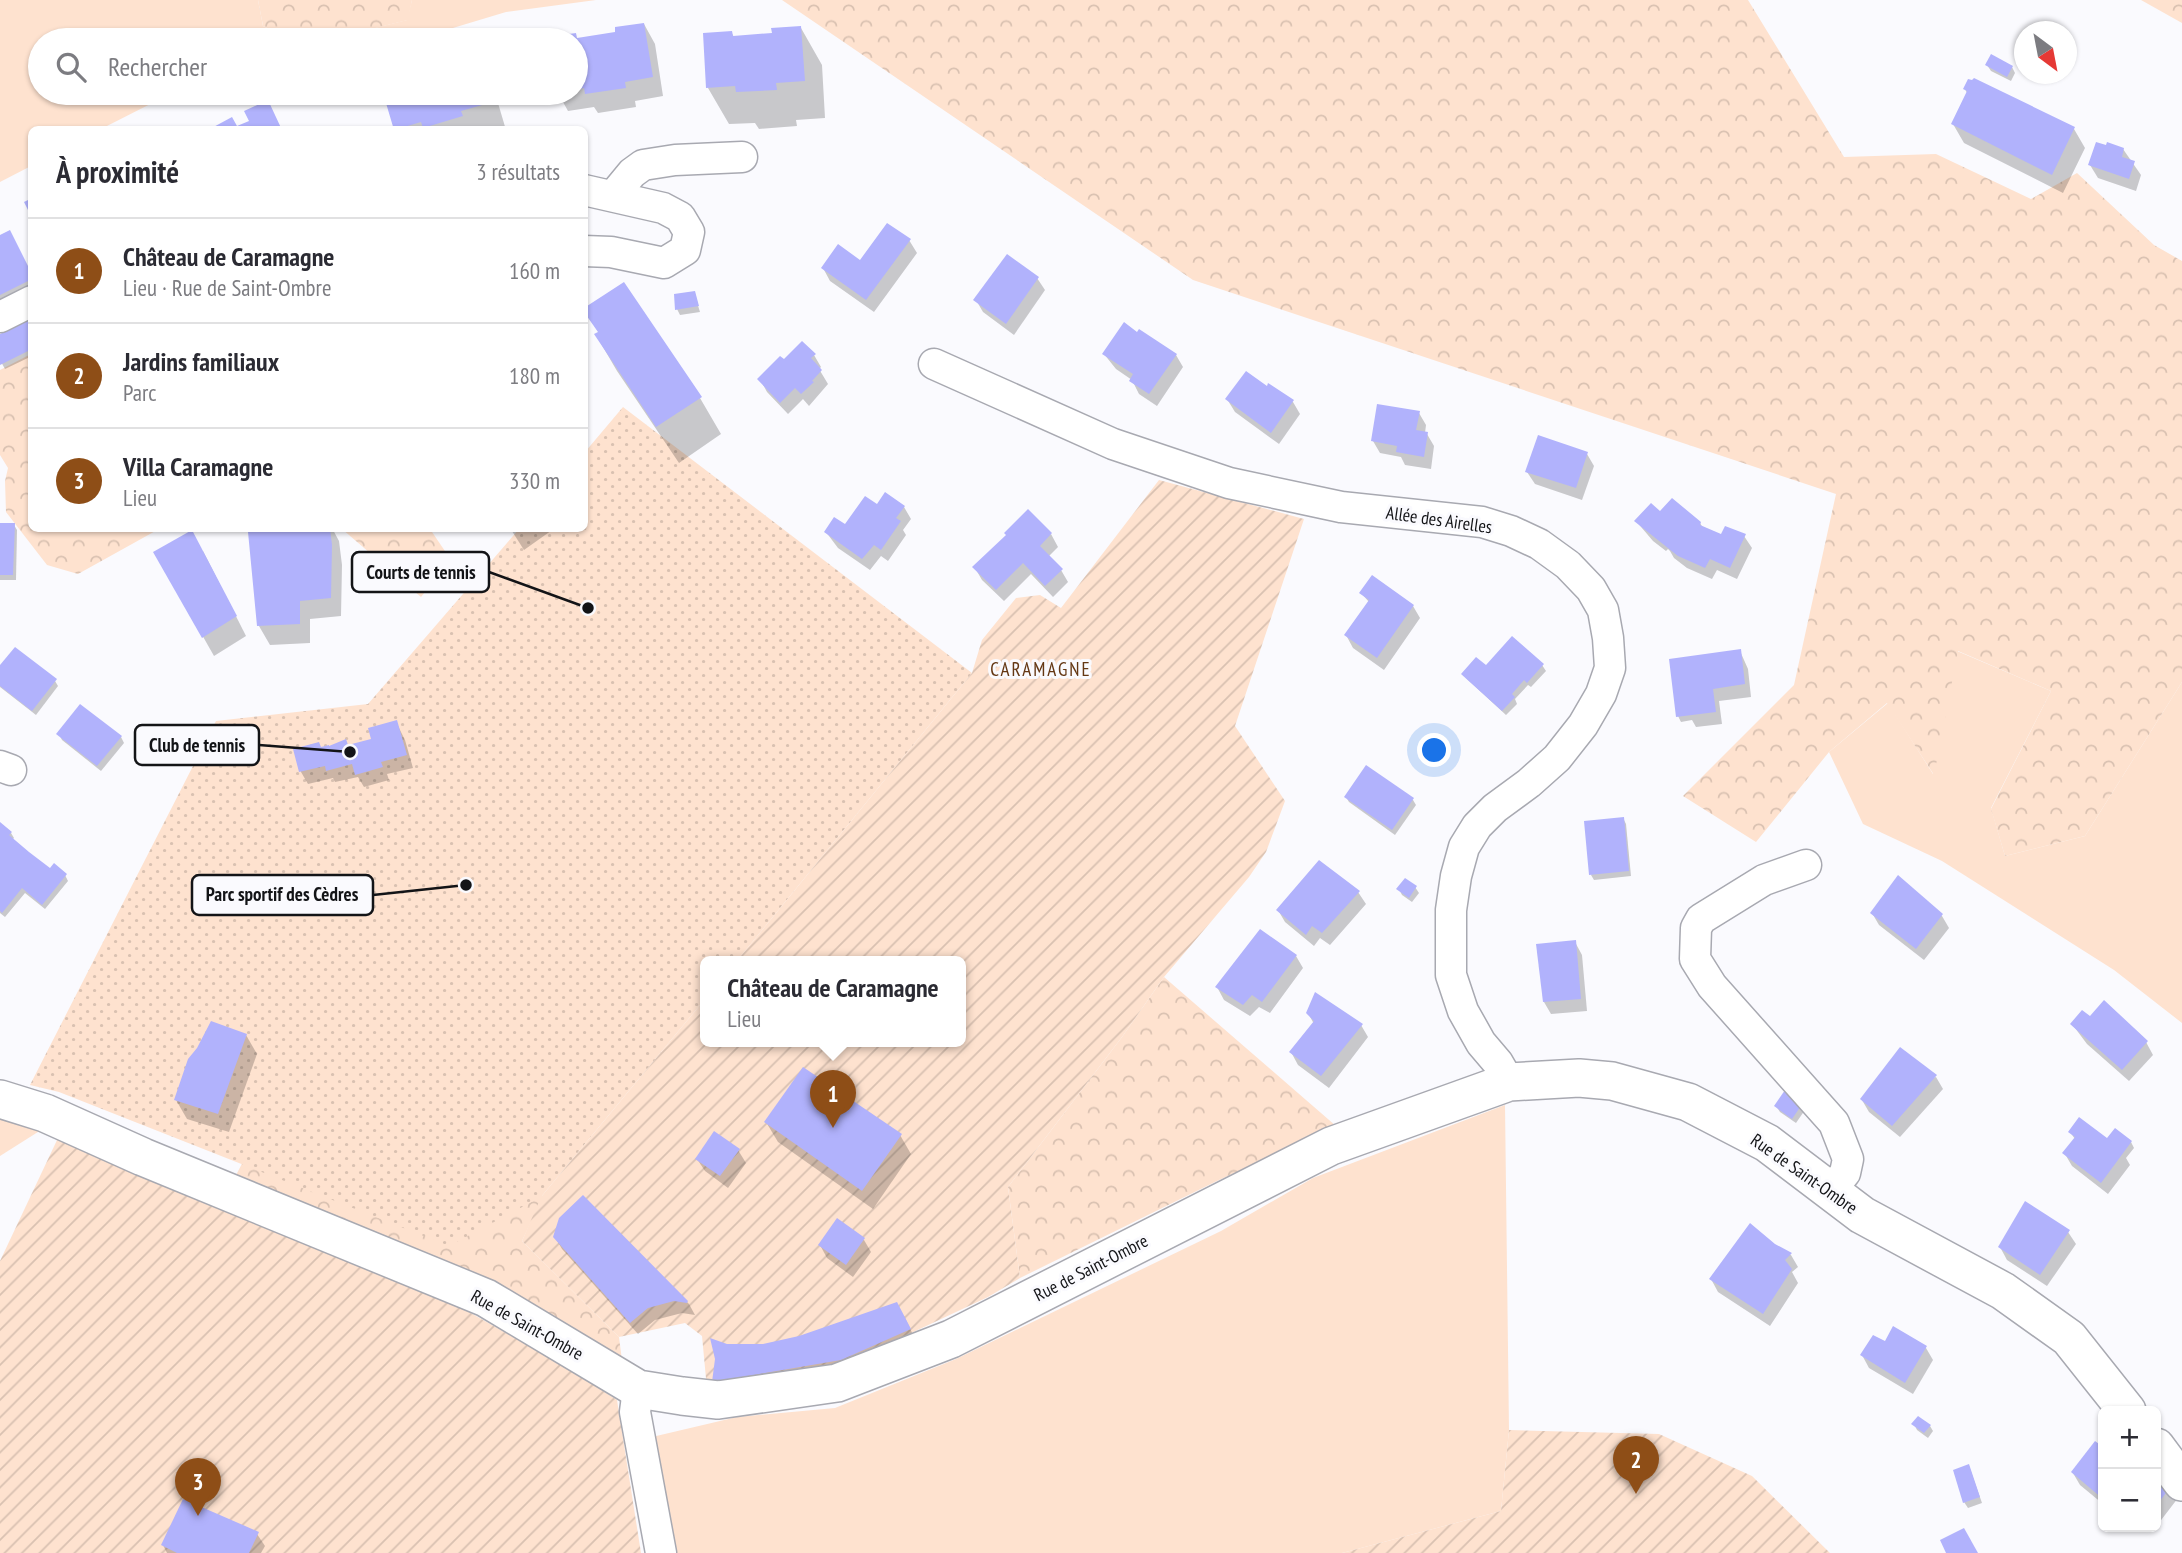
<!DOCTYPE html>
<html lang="fr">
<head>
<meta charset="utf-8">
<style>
	:root { --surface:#fff; --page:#f2f2f3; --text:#2b2b33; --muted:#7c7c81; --line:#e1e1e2; --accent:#8e4e17 }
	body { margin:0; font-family:"PT Sans Narrow",sans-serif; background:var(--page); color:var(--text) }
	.controls { position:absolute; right:21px; bottom:21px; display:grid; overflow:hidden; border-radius:10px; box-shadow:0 2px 5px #0004 }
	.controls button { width:63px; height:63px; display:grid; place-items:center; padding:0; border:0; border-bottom:2px solid var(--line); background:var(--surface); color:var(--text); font:35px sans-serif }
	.compass { position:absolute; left:2014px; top:21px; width:63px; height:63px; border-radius:50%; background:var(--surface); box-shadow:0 2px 5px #0004; rotate:148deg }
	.you { position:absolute; left:1435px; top:751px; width:24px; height:24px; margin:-18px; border:5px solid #fff; border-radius:50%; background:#1a73e8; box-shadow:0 0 0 10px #1a73e833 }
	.badge { display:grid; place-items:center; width:46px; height:46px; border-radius:50%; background:var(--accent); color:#fff; font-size:23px; font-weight:700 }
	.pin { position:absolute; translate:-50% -58px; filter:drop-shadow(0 2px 4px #0008) }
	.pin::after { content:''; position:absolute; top:37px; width:24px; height:21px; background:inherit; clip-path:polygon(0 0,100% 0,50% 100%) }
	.popup { position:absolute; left:700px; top:956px; width:266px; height:91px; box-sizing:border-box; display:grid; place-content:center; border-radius:10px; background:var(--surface); filter:drop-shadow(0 2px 5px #0005); font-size:23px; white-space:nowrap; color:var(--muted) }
	.popup b { font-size:26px; color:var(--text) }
	.popup::after { content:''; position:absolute; left:50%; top:100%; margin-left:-14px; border:14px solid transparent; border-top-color:var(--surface) }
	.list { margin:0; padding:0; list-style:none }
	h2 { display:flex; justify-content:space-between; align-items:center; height:91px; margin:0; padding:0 28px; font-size:30px }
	h2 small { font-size:23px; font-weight:400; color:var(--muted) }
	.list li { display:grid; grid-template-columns:46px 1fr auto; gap:21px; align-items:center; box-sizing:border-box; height:105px; padding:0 28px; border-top:2px solid var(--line) }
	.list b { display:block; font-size:26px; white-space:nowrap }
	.list p { margin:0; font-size:23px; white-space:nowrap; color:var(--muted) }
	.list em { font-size:23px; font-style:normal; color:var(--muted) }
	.icon { flex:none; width:38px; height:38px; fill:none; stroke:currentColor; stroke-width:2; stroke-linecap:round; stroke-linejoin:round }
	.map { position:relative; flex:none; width:2182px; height:1553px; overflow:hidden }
	.search { position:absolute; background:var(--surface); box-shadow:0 2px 5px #0004; left:28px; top:28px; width:560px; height:77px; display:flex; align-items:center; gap:18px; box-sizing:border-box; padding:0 24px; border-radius:38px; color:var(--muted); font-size:26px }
	.panel { position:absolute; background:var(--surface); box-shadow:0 2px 5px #0004; left:28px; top:126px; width:560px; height:406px; border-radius:10px }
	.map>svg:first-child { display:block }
</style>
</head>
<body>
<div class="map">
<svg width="2182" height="1553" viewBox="0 0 2182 1553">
	<defs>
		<pattern id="forest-crowns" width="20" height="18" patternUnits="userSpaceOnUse" patternTransform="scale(1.75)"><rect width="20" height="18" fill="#fee2cf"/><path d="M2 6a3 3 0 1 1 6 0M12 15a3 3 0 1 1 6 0" fill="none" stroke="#d9c1b1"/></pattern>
		<pattern id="park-dots" width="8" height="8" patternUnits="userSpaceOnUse" patternTransform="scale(1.75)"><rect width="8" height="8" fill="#fee2cf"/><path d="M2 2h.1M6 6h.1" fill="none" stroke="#d9c1b1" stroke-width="1.8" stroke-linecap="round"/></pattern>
		<pattern id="garden-furrows" width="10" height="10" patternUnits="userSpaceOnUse" patternTransform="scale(1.75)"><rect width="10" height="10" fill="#fee2cf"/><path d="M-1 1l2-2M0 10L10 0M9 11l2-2" fill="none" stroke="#d9c1b1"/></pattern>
	</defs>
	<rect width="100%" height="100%" fill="#fafafe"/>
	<g fill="#fee2cf">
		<polygon points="0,0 258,0 263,26 292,40 40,40 40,93 172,93 101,129 32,130 31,166 0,182"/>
		<polygon points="412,0 596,0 506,12 413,40 326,40 407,20"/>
		<polygon points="1957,651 2051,691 1991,808 2005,856 2085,836 2182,682 2182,1023 2114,970 1942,861 1863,824 1829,752 1888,703 1933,774"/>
		<polygon points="1505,1105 1509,1430 1501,1511 1342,1553 675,1553 652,1437 737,1417 835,1408 956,1359 1221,1231 1313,1178"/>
		<polygon points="0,1110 49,1125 0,1156"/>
	</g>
	<g fill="url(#forest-crowns)">
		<polygon points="258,0 412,0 408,20 326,40 292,40 263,26"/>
		<polygon points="782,0 1748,0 1844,157 1936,154 2031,199 2077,173 2154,245 2182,261 2182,682 2085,836 2005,856 1991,809 2051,691 1958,651 1934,775 1887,703 1829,752 1756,842 1683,796 1794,685 1836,494 1193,280"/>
		<polygon points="2141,0 2182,0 2182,23"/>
		<polygon points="31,354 32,528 159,529 78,574 47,565 6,512 5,481 8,468 0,455 0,370"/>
		<polygon points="342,529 430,529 451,560 421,597"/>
		<polygon points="1164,977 1336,1126 1217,1181 1020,1278 1008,1187 1122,1037"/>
		<polygon points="264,1121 543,1196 522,1241 619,1337 624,1376 233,1181"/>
	</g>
	<polygon fill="url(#park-dots)" points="623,407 972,673 736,962 705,962 705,999 541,1197 449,1246 59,1092 30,1085 216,721 368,704 519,529 584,528 585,452"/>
	<g fill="url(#garden-furrows)">
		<polygon points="1159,480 1304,519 1235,726 1285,801 1266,852 1249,877 1164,977 1122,1037 1008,1187 1020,1278 988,1297 843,1365 707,1389 702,1336 685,1323 619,1337 522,1241 541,1197 705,999 705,1042 961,1042 961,962 736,962 972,673 982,640 1016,598 1040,595 1061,608"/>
		<polygon points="58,1138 446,1299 566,1367 617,1400 641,1553 0,1553 0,1261"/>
		<polygon points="1509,1430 1659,1434 1752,1476 1830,1553 1342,1553 1501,1511"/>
	</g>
	<g fill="#0003">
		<polygon points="644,24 655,44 663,96 635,101 636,107 598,113 594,107 568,111 558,93 576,93 576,40 549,39 578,39 617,33"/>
		<polygon points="801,28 822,65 825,118 796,120 797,126 759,129 755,123 729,124 708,88 731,32 734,37 774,35"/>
		<polygon points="1987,65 2012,67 2015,73 2011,81 1991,71"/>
		<polygon points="1965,89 2074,129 2085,148 2063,193 1964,143 1953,124 1967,93"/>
		<polygon points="385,93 495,93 506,130 396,130"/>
		<polygon points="2123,149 2141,175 2136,191 2098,178 2090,165"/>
		<polygon points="0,237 32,276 32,295 0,311"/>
		<polygon points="909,240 917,253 874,312 830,281 823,268 860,263"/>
		<polygon points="1037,278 1045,290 1014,335 983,312 976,300"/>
		<polygon points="694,293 700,312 680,315 677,309"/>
		<polygon points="585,310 700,398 721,434 679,463 617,371 596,335 599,333"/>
		<polygon points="32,321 32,356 5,369 0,360 0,336"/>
		<polygon points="1104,354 1176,355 1183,367 1157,406 1139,394 1132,380 1116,369"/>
		<polygon points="814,355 821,367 819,369 828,384 809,406 803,399 788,414 767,392 760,379 784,361"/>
		<polygon points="1227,399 1293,402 1300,414 1279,444 1235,412"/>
		<polygon points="1419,413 1426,425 1425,433 1427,434 1434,446 1431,469 1405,465 1401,457 1380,453 1373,441"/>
		<polygon points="1587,454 1594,466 1582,500 1535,484 1527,472"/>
		<polygon points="877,507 904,507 911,519 903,530 906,535 888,561 881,556 870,570 838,548 826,532 846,527"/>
		<polygon points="1660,513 1700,523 1703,528 1722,536 1744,536 1752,548 1737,579 1717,570 1712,579 1687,568 1674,558 1670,551 1668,549 1666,551 1653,541 1636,521"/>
		<polygon points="0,525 14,525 17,530 16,580 0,580"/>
		<polygon points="259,528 332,528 339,541 342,565 341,616 310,619 310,643 270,645 259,626 250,533"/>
		<polygon points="510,528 555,528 524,550"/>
		<polygon points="1051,534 1058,547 1048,557 1061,570 1068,582 1053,597 1031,574 1004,601 982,580 975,568"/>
		<polygon points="203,551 246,636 214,656 155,552"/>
		<polygon points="1361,593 1413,606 1420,618 1384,670 1353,648 1346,635 1369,602"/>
		<polygon points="1740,651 1748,669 1751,697 1719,701 1722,724 1696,727 1692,720 1681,722 1678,716"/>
		<polygon points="1542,665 1546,671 1531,687 1528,685 1515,699 1517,704 1506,715 1467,679 1464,674 1486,667"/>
		<polygon points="0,668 55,681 58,686 36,715 0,687"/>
		<polygon points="396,722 405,740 413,768 387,774 389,780 364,787 358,777 335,782 333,778 308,784 301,772 295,750 348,747 374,740"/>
		<polygon points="59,734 121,737 124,743 101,771 62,740"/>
		<polygon points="1346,797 1413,800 1416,805 1395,835 1349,802"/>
		<polygon points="1623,818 1626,824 1631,876 1594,880 1591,875"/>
		<polygon points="0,824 11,833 14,838 12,840 50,870 65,875 68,881 45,909 25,893 5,917 0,913"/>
		<polygon points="1898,877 1942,916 1949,928 1924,960 1879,925 1872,913"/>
		<polygon points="1415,887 1419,893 1412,902 1402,895 1399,889"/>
		<polygon points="1358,892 1366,904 1330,945 1320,938 1314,946 1285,922 1278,910"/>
		<polygon points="1575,942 1582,955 1587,1011 1551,1014 1544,1002 1538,946"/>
		<polygon points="1296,956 1303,968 1270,1013 1259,1007 1250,1016 1224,1000 1217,987"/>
		<polygon points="1308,1013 1361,1025 1368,1037 1329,1088 1298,1065 1291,1052 1314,1024"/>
		<polygon points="2072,1024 2146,1042 2153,1055 2129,1081 2087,1044"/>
		<polygon points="246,1035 257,1054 229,1132 187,1119 176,1100"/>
		<polygon points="1936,1077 1943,1089 1900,1137 1869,1112 1862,1100"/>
		<polygon points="1776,1106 1807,1107 1796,1123 1780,1112"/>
		<polygon points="766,1122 900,1135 911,1154 873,1209 778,1142"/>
		<polygon points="2070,1132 2107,1141 2131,1142 2134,1148 2126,1158 2130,1165 2108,1194 2072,1166 2065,1154 2075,1139"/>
		<polygon points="738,1150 746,1163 728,1188 705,1171 697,1159"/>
		<polygon points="583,1198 689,1304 695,1315 682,1313 655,1320 638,1334 562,1249 555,1237"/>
		<polygon points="2068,1232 2076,1244 2047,1286 2007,1260 2000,1247"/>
		<polygon points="864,1240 871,1252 853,1277 827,1258 820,1245"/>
		<polygon points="1774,1246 1791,1255 1798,1267 1792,1272 1798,1283 1770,1326 1718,1292 1711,1279"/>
		<polygon points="904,1316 916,1341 848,1372 721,1394 714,1382 726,1346 763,1345"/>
		<polygon points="1885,1344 1926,1348 1933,1360 1913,1394 1869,1368 1862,1355"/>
		<polygon points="1914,1424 1930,1426 1933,1431 1928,1438 1917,1430"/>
		<polygon points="2096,1444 2103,1450 2103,1504 2080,1485 2073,1473"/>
		<polygon points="1969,1466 1982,1503 1968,1508 1964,1502"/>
		<polygon points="2156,1467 2178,1498 2155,1528 2153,1527 2156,1527"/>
		<polygon points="257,1534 265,1546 261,1553 167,1553 163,1545"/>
	</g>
	<g fill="#b1b2fc">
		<polygon points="644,23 653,77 625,82 626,88 585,94 584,88 576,90 576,40 548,40 547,37 576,33 577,38 615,32 615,27"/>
		<polygon points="801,26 805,81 776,83 777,90 736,92 735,86 706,88 703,33 732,31 733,36 772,33 771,28"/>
		<polygon points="1991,54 2013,66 2007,77 1985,65"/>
		<polygon points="1974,78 2075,127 2052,175 1951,124 1967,91 1963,89 1968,79 1972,80"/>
		<polygon points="383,93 486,93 489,103 461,111 463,116 423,128 421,122 394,130"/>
		<polygon points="268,100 282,130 208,130 232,117 237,126 249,121 244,111"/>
		<polygon points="2096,142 2106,145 2107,142 2124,148 2122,157 2135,161 2129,179 2088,165"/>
		<polygon points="32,198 32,218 24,202"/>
		<polygon points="887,223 911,239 866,300 821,268 838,244 860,260"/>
		<polygon points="10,230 32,274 32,279 0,295 0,235"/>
		<polygon points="1007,254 1039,277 1006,324 973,300"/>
		<polygon points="624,282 702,397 656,427 594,334 598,332 584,312 584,308"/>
		<polygon points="695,291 699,306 675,310 674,294"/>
		<polygon points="32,319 32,349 0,365 0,334"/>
		<polygon points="1124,322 1137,332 1139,329 1177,354 1149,394 1129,381 1133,374 1102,354"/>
		<polygon points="802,341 816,354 811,358 822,370 812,381 814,382 801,394 795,388 780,403 757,379 780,356 784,359"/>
		<polygon points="1246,371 1267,386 1268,383 1294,400 1271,433 1225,399"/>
		<polygon points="1377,404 1420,411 1416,430 1428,432 1424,457 1396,452 1397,446 1371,441"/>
		<polygon points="1538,435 1588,452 1576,488 1525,472"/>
		<polygon points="885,492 905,506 896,518 901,521 881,550 874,545 862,559 824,532 834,517 845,524 865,496 877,504"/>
		<polygon points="1672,498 1701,522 1700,525 1721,534 1725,526 1746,534 1730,568 1710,559 1705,568 1678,556 1634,521 1651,503 1660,511"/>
		<polygon points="1028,509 1052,533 1040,546 1063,569 1045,586 1023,563 996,590 972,567 1006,535 1004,533"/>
		<polygon points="0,523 15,523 13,575 0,575"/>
		<polygon points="255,528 330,528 332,545 331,598 300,601 300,624 257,626 248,532"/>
		<polygon points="192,530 237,616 202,638 153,552"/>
		<polygon points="1372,575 1414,605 1377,658 1344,635 1369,600 1359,593"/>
		<polygon points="1512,636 1544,664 1527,683 1524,680 1512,694 1515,697 1502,711 1461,674 1476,657 1486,665"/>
		<polygon points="15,647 57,679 32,711 0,686 0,665"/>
		<polygon points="1741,649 1745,684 1713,689 1716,712 1676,717 1669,659"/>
		<polygon points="80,704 122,736 97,766 56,734"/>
		<polygon points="397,720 407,755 381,762 383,767 355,775 352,764 326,771 325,766 299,772 293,749 319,742 321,747 329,745 329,746 346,739 348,745 371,739 368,728"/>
		<polygon points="1366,765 1414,798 1392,830 1344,797"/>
		<polygon points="1624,817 1629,871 1589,875 1584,821"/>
		<polygon points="0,822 12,832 9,835 29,852 50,868 54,863 67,874 42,905 22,888 2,913 0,911"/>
		<polygon points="1319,860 1360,891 1322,933 1312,926 1306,935 1276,910"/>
		<polygon points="1898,875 1943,914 1916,949 1870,913"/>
		<polygon points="1405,878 1417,886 1409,898 1396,889"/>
		<polygon points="1260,929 1297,955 1262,1002 1252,995 1243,1005 1215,987"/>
		<polygon points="1576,940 1581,999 1543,1002 1536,944"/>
		<polygon points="1315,992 1363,1024 1321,1076 1289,1052 1314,1021 1306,1013"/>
		<polygon points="2104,1000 2148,1041 2122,1070 2070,1024 2082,1010 2090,1016"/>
		<polygon points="211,1021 247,1034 218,1114 174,1100 188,1059 197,1048"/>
		<polygon points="1900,1047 1937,1075 1892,1126 1860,1099"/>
		<polygon points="803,1067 902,1134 862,1191 764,1122"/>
		<polygon points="1787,1087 1805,1100 1792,1119 1774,1106"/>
		<polygon points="2079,1117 2107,1138 2115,1128 2132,1141 2101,1183 2062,1153 2075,1137 2068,1132"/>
		<polygon points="714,1131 740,1149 720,1176 695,1159"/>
		<polygon points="583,1195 688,1301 687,1303 674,1301 648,1308 630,1323 553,1237 559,1218"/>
		<polygon points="2025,1201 2070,1230 2040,1275 1998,1247"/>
		<polygon points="837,1218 865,1238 846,1265 818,1245"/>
		<polygon points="1750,1223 1775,1244 1792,1253 1785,1260 1792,1269 1763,1314 1709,1279"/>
		<polygon points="897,1302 911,1329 841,1360 712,1382 715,1359 710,1338 727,1344 763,1344 799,1336"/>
		<polygon points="1893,1326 1927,1346 1905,1383 1860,1355 1873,1335 1885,1341"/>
		<polygon points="1918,1416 1931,1425 1924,1433 1911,1424"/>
		<polygon points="2095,1441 2103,1447 2103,1499 2071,1472"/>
		<polygon points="1969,1464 1980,1497 1963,1503 1953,1470"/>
		<polygon points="2156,1464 2172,1485 2156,1506"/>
		<polygon points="183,1499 259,1532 249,1553 177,1553 161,1545"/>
		<polygon points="1964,1528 1978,1553 1946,1553 1940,1540"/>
	</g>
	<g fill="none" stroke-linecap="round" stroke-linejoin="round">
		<g stroke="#a8a9b1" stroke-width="33">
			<g id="minor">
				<polyline points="584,190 663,208 680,217 689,232 685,250 664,263 611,252 584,251"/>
				<polyline points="613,196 632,173 643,165 675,160 742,157"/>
				<polyline points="0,317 32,301"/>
				<polyline points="934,364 1113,444 1229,483 1341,507 1482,522 1511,531 1539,544 1568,565 1591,589 1603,610 1608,638 1610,668 1601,694 1583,725 1557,758 1529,783 1495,808 1477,826 1464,847 1456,876 1451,910 1451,975 1463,1011 1481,1043 1498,1063 1509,1082"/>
				<polyline points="0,766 11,770"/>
				<polyline points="1806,865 1764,880 1701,919 1696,928 1695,959 1712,986 1834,1123 1848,1159 1845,1173 1837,1183 1820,1184"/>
				<polyline points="638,1389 635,1412 661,1553"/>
			</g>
		</g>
		<g stroke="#a8a9b1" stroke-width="40">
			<g id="tertiary">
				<polyline points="0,1099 45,1113 143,1157 486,1298 638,1389 682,1396 718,1400 837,1383 951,1339 1331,1146 1509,1082 1579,1078 1612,1081 1688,1102 1767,1143 1862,1215 2003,1291 2069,1338 2127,1411"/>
				<polyline points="2156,1447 2182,1482"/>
			</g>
		</g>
		<use href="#minor" stroke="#fff" stroke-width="30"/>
		<use href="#tertiary" stroke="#fff" stroke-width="37"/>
	</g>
	<g text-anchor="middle" stroke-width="6" stroke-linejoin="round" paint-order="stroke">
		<g font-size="18" fill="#131417" stroke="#fafafe">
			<text transform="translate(1439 520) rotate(8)" y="6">Allée des Airelles</text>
			<text transform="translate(1804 1174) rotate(35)" y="6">Rue de Saint-Ombre</text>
			<text transform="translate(1091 1268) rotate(-27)" y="6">Rue de Saint-Ombre</text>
			<text transform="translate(527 1325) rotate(29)" y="6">Rue de Saint-Ombre</text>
		</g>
		<g font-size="19" letter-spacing="2" fill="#643713" stroke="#fafafe">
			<text x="1041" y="676">CARAMAGNE</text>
		</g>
	</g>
	<path fill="none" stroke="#131417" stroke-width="2.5" d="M588 608L489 572M350 752L259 745M466 885L373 895"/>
	<g fill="#131417" stroke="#fafafe" stroke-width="2.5">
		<circle cx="588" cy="608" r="7"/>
		<circle cx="350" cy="752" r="7"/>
		<circle cx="466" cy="885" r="7"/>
	</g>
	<g fill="#fafafe" stroke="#131417" stroke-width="2.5">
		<rect x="352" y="552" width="137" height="40" rx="7"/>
		<rect x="135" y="725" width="124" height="40" rx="7"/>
		<rect x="192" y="875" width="181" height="40" rx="7"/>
	</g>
	<g font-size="19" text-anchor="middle" font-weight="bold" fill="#131417">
		<text x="421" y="579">Courts de tennis</text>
		<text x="197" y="752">Club de tennis</text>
		<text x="282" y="901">Parc sportif des Cèdres</text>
	</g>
</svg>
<div class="controls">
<button>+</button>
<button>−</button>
</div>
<svg class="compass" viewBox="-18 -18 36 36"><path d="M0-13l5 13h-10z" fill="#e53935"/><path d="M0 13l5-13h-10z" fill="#7c7c81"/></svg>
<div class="you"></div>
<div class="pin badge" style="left:833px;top:1128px">1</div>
<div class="popup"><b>Château de Caramagne</b>Lieu</div>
<div class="pin badge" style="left:1636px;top:1494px">2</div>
<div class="pin badge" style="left:198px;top:1516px">3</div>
<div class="search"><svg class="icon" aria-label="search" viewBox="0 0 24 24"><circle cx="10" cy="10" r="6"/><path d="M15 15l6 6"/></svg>Rechercher</div>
<section class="panel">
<h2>À proximité<small>3 résultats</small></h2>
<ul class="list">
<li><span class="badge">1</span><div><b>Château de Caramagne</b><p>Lieu · Rue de Saint-Ombre</p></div><em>160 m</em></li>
<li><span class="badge">2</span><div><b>Jardins familiaux</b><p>Parc</p></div><em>180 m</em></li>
<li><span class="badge">3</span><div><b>Villa Caramagne</b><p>Lieu</p></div><em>330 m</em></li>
</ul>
</section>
</div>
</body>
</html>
